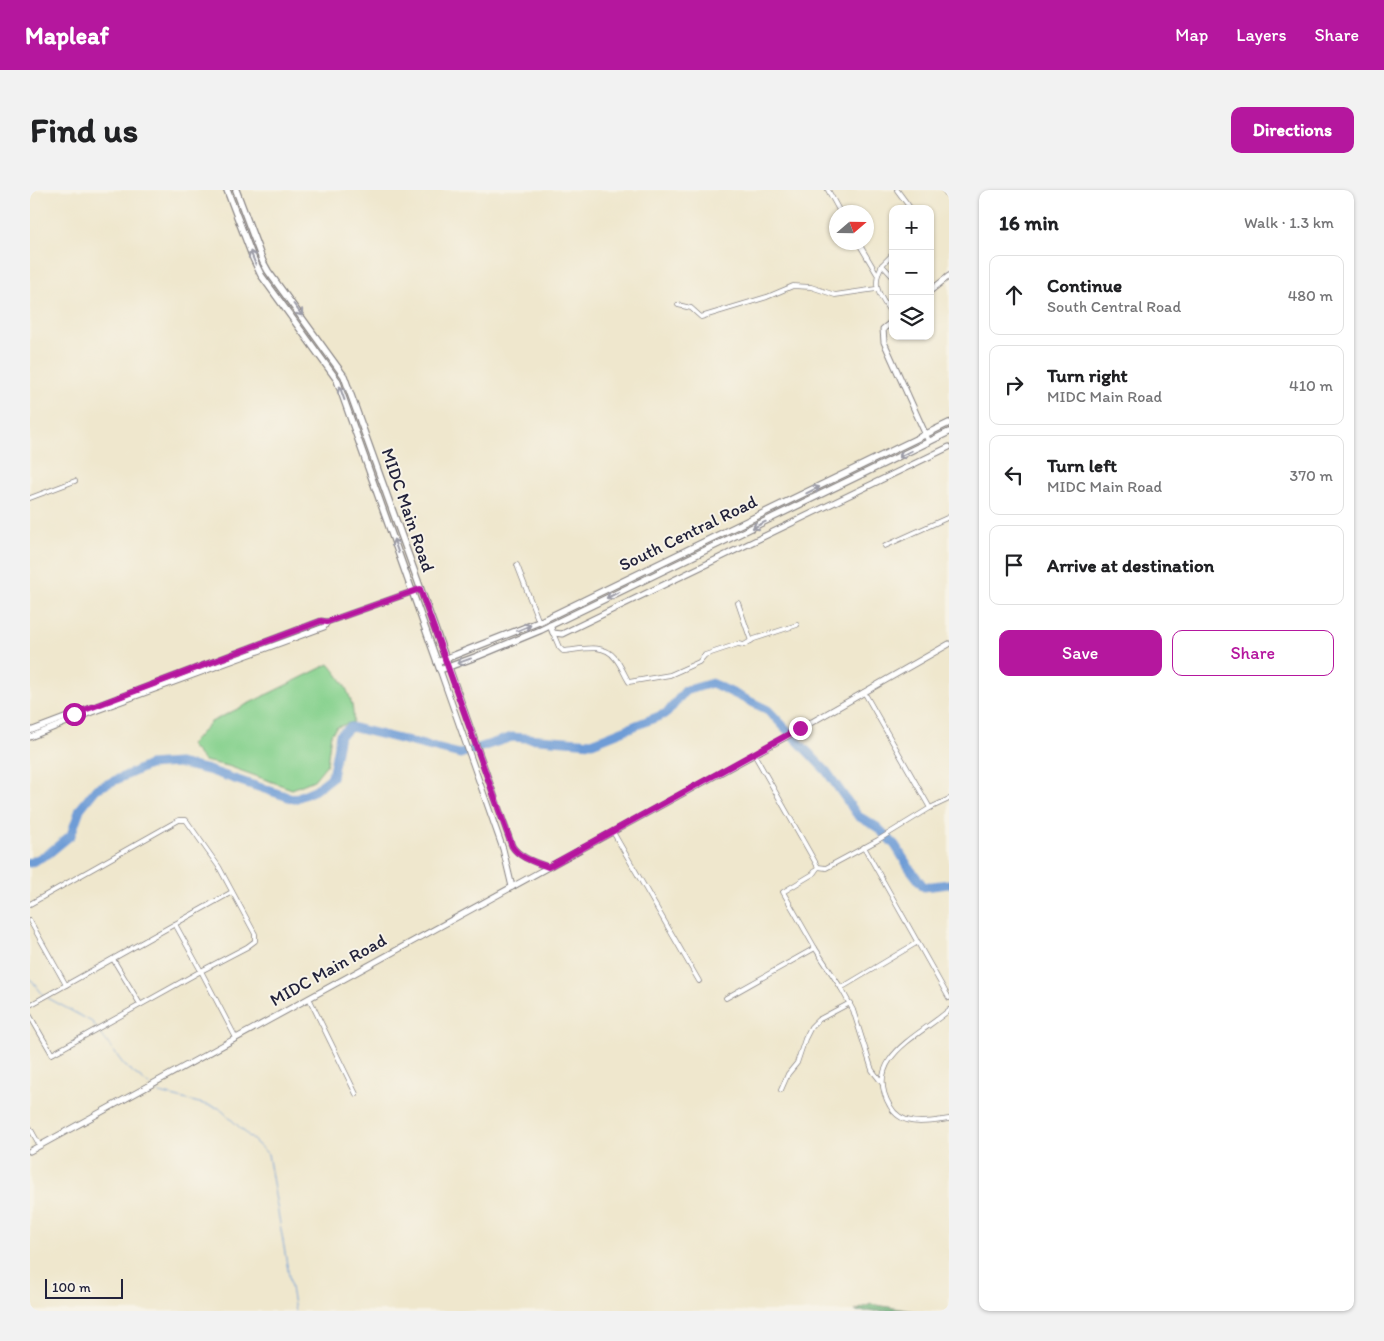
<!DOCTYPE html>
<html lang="en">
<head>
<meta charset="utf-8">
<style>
	:root { --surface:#fff; --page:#f2f2f2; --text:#202124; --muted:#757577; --line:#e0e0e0; --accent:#b5179e }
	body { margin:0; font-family:Itim,sans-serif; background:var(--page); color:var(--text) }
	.controls { position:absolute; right:15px; top:15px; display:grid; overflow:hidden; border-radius:10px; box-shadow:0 1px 4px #0004 }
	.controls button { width:45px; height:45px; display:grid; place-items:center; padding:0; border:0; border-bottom:1px solid var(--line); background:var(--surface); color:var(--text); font:25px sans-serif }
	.compass { position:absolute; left:799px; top:15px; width:45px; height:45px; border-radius:50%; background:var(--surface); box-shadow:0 1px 4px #0004; rotate:70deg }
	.scale { position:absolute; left:15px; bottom:12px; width:78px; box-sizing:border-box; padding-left:5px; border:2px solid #22223b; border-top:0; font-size:14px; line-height:18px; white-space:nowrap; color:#22223b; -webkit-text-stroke:4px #f7f3e8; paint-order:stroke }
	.stop { position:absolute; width:15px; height:15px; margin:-11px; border:4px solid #b5179e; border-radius:50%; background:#fff }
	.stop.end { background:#b5179e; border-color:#fff; box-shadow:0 1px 5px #0008 }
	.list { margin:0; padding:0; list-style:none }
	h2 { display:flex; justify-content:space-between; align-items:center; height:65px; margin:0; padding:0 20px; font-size:21px }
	h2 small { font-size:16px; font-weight:400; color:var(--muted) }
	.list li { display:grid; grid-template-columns:32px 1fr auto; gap:15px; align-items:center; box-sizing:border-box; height:80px; margin:0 10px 10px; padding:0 10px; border:1px solid var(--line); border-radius:10px }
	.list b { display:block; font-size:19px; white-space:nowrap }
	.list p { margin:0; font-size:16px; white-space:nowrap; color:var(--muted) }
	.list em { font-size:16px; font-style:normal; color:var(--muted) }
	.actions { display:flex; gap:10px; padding:15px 20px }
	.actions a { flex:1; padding:11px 0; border:1px solid var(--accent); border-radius:10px; text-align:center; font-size:18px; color:var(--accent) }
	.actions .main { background:var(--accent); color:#fff }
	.icon { flex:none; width:28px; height:28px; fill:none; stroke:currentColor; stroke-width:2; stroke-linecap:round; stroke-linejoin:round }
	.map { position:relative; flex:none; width:919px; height:1121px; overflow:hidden; border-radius:10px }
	header { display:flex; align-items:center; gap:30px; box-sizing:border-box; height:70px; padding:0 25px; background:var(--accent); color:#fff }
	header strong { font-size:24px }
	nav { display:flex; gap:28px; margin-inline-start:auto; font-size:18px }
	.intro { display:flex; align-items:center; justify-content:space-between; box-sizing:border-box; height:120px; padding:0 30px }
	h1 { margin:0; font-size:35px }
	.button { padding:12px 22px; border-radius:10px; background:var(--accent); color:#fff; font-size:18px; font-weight:700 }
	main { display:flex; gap:30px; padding:0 30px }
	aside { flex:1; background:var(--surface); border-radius:10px; box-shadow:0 1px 4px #0004 }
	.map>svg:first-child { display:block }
</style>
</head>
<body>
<header>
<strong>Mapleaf</strong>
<nav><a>Map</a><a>Layers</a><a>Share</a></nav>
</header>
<div class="intro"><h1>Find us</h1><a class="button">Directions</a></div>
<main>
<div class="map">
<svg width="919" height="1121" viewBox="0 0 919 1121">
	<rect width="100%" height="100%" fill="#f7f3e8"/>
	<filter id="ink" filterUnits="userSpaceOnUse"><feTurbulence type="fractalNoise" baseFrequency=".02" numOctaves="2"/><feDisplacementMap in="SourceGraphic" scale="10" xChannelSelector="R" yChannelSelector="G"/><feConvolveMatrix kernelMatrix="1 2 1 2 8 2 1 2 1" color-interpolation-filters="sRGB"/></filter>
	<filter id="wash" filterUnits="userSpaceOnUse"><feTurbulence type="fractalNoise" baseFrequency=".0096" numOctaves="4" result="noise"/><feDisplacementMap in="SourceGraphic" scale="20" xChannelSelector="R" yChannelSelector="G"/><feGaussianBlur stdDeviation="1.12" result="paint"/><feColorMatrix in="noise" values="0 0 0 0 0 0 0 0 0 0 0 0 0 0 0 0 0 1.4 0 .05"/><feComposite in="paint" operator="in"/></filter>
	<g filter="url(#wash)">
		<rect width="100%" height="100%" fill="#efe7cd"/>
		<path fill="#88d28f" stroke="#557a65" d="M299,474C313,490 325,509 323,532L307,537L301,544L297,574L284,590L262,599L198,576L174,571L160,555L181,532Z"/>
		<polygon fill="#6eb47a" stroke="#486b5a" points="841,1114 882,1121 825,1121"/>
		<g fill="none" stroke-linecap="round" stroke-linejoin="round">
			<g stroke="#6e9cd6" stroke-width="1">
				<polyline points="0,788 14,806"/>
				<polyline points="18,808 62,832 94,875 119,895"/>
				<polyline points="122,897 130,903 189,918 238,964 265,1121"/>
			</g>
			<polyline stroke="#6e9cd6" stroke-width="9" points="0,673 18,664 41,645 50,619 66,599 119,575 148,573 178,580 264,609 285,600 302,587 310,545 321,537 430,564 482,547 562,553 637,523 655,501 682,493 738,520 797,582 828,626 847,637 865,655 880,679 894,697 919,694"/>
		</g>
	</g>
	<g filter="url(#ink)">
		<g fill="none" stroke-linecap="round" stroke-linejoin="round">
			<g stroke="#888484" stroke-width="5.5">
				<g id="minor">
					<polyline points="798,0 810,22"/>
					<polyline points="867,0 881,19"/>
					<polyline points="914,0 919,7"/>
					<polyline points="828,52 847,84"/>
					<polyline points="852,75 863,64"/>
					<path d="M863,87L852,75C840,97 851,107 863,126"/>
					<polyline points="648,115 661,118 671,127 737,107 763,96 781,97 805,105 846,99"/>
					<polyline points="0,308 45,291"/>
					<polyline points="855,356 919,327"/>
					<polyline points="487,375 509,432"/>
					<polyline points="708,413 721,451"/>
					<path d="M523,443L529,457L533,461C550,460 573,452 585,468C591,475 594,484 599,492L640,485L669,472L675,465L708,454L714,455L724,449L767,435"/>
					<polyline points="834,502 900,618 919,609"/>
					<polyline points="724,564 788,677 796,678 848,650 900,618"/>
					<polyline points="583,642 669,791"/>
					<polyline points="834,657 919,808"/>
					<polyline points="0,714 149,630 156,630 189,677 225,744 225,751 217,757 171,781 206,848"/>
					<polyline points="0,731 36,795 0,815"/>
					<polyline points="145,734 202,702"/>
					<polyline points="785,758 753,702 783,684 788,677"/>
					<polyline points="83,769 110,814"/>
					<polyline points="811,798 823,820 842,880 852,893"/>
					<polyline points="279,808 326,904"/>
					<polyline points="696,808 785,758 811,798 888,752"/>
					<path d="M919,820C890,846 832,868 860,916C872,938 898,932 919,929"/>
					<polyline points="0,826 22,864 171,781 145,734 36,795"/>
					<polyline points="751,900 758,884 767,873 775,849 781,837 788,830 820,813"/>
					<polyline points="0,938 10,956"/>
				</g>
			</g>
			<g stroke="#888484" stroke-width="7">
				<g id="tertiary">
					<polyline points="900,101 919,86"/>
					<polyline points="863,131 853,139 854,152 899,252"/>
					<polyline points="520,435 523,443 532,444 919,257"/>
					<path d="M419,477L482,656C490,668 505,672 518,677"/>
					<polyline points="410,480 473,659 482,697"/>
					<polyline points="0,541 291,431 297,432 390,399"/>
					<polyline points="0,547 62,522 294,437 297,432"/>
					<polyline points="0,961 754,548 919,454"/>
				</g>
			</g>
			<g stroke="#888484" stroke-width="8">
				<g id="secondary">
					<polyline points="197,0 223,68 231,85 307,190 410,480 448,466 511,440 919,242"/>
					<polyline points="206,0 233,72 238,81 314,186 417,472"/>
					<polyline points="407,472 509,432 919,233"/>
				</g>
			</g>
			<use href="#minor" stroke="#fff" stroke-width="4"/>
			<use href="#tertiary" stroke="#fff" stroke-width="5"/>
			<use href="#secondary" stroke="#fff" stroke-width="5.5"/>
		</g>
		<defs><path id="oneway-shaft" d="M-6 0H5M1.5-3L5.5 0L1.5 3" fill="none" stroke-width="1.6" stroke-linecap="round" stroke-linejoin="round" transform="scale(1.25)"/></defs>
		<g stroke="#9c9ca7">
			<use href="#oneway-shaft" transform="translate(223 68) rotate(-112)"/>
			<use href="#oneway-shaft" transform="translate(268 120) rotate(53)"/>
			<use href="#oneway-shaft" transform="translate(312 203) rotate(-109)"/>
			<use href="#oneway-shaft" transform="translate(875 264) rotate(154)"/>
			<use href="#oneway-shaft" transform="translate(783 300) rotate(-26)"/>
			<use href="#oneway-shaft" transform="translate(729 335) rotate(154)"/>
			<use href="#oneway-shaft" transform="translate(366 356) rotate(-109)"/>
			<use href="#oneway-shaft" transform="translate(583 405) rotate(154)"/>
			<use href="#oneway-shaft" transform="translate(494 438) rotate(-23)"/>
			<use href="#oneway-shaft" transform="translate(434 471) rotate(160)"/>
		</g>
	</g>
	<g fill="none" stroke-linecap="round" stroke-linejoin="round" filter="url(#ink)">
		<path stroke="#b5179e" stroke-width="6" d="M44,524L291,431L297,432L390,399L482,656C489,668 505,672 518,677L770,538"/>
	</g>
	<g text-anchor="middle" stroke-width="4" stroke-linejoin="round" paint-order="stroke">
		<g font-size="18" fill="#22223b" stroke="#f7f3e8">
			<text transform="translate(378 320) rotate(71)" y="6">MIDC Main Road</text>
			<text transform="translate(658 343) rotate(-26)" y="6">South Central Road</text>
			<text transform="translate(298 780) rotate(-29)" y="6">MIDC Main Road</text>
		</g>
	</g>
</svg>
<div class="controls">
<button>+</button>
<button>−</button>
<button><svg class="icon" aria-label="layers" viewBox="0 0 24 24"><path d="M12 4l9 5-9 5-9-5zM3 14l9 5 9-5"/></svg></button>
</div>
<svg class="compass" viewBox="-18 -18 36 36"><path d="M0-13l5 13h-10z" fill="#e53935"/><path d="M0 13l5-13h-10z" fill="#757577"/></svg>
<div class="scale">100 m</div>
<div class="stop" style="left:44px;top:524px"></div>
<div class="stop end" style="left:770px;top:538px"></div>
</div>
<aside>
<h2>16 min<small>Walk · 1.3 km</small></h2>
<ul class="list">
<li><svg class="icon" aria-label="ahead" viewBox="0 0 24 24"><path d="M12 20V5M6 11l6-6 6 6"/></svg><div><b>Continue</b><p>South Central Road</p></div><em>480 m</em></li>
<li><svg class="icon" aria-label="right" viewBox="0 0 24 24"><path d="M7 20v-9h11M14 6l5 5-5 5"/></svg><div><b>Turn right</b><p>MIDC Main Road</p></div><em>410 m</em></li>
<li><svg class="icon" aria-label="left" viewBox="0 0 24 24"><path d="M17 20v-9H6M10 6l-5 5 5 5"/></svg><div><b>Turn left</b><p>MIDC Main Road</p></div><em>370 m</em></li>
<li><svg class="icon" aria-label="arrive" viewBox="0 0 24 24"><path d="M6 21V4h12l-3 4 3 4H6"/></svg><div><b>Arrive at destination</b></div></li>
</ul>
<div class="actions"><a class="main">Save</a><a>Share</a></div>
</aside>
</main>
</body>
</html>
